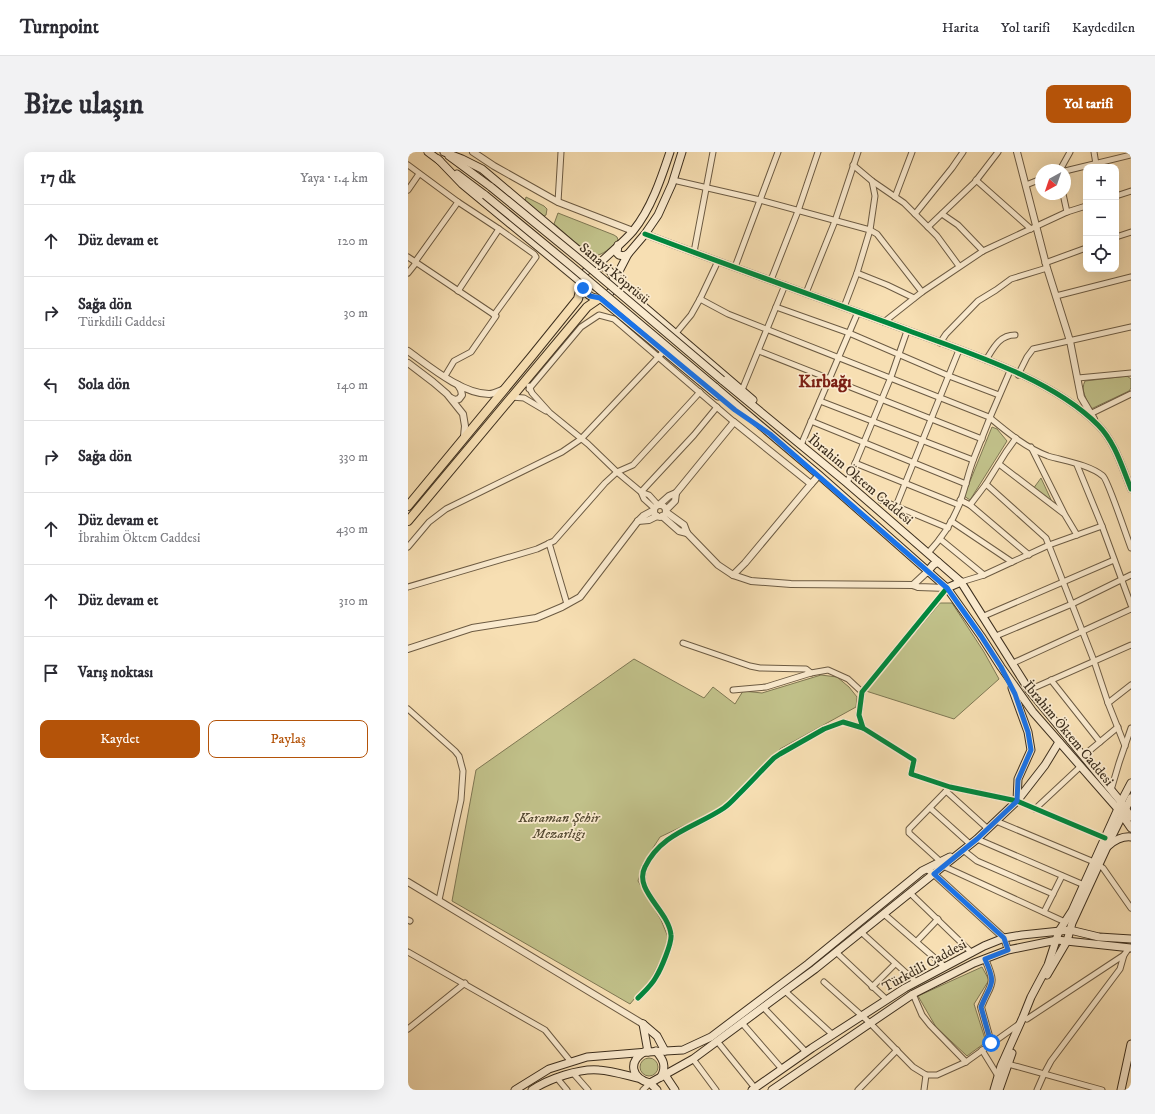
<!DOCTYPE html>
<html lang="tr">
<head>
<meta charset="utf-8">
<style>
	:root { --surface:#fff; --page:#f2f2f3; --text:#2b2b33; --muted:#7c7c81; --line:#e1e1e2; --accent:#b45309 }
	body { margin:0; font-family:"IM FELL DW Pica",serif; background:var(--page); color:var(--text) }
	.controls { position:absolute; right:12px; top:12px; display:grid; overflow:hidden; border-radius:8px; box-shadow:0 4px 16px #0002 }
	.controls button { width:36px; height:36px; display:grid; place-items:center; padding:0; border:0; border-bottom:1px solid var(--line); background:var(--surface); color:var(--text); font:20px sans-serif }
	.compass { position:absolute; left:627px; top:12px; width:36px; height:36px; border-radius:50%; background:var(--surface); box-shadow:0 4px 16px #0002; rotate:220deg }
	.stop { position:absolute; width:12px; height:12px; margin:-9px; border:3px solid #1a73e8; border-radius:50%; background:#fff }
	.stop.end { background:#1a73e8; border-color:#fff; box-shadow:0 1px 4px #0008 }
	.list { margin:0; padding:0; list-style:none }
	h2 { display:flex; justify-content:space-between; align-items:center; height:52px; margin:0; padding:0 16px; font-size:17px }
	h2 small { font-size:13px; font-weight:400; color:var(--muted) }
	.list li { display:grid; grid-template-columns:26px 1fr auto; gap:12px; align-items:center; box-sizing:border-box; height:72px; padding:0 16px; border-top:1px solid var(--line) }
	.list b { display:block; font-size:15px; white-space:nowrap }
	.list p { margin:0; font-size:13px; white-space:nowrap; color:var(--muted) }
	.list em { font-size:13px; font-style:normal; color:var(--muted) }
	.actions { display:flex; gap:8px; padding:12px 16px }
	.actions a { flex:1; padding:9px 0; border:1px solid var(--accent); border-radius:8px; text-align:center; font-size:14px; color:var(--accent) }
	.actions .main { background:var(--accent); color:#fff }
	.icon { flex:none; width:22px; height:22px; fill:none; stroke:currentColor; stroke-width:2; stroke-linecap:round; stroke-linejoin:round }
	.map { position:relative; flex:none; width:723px; height:938px; overflow:hidden; border-radius:8px }
	header { display:flex; align-items:center; gap:24px; box-sizing:border-box; height:56px; padding:0 20px; background:var(--surface); border-bottom:1px solid var(--line) }
	header strong { font-size:19px }
	nav { display:flex; gap:22px; margin-inline-start:auto; font-size:14px }
	.intro { display:flex; align-items:center; justify-content:space-between; box-sizing:border-box; height:96px; padding:0 24px }
	h1 { margin:0; font-size:28px }
	.button { padding:10px 18px; border-radius:8px; background:var(--accent); color:#fff; font-size:14px; font-weight:700 }
	main { display:flex; gap:24px; padding:0 24px }
	aside { flex:1; background:var(--surface); border-radius:8px; box-shadow:0 4px 16px #0002 }
	.map>svg:first-child { display:block }
</style>
</head>
<body>
<header>
<strong>Turnpoint</strong>
<nav><a>Harita</a><a>Yol tarifi</a><a>Kaydedilen</a></nav>
</header>
<div class="intro"><h1>Bize ulaşın</h1><a class="button">Yol tarifi</a></div>
<main>
<aside>
<h2>17 dk<small>Yaya · 1.4 km</small></h2>
<ul class="list">
<li><svg class="icon" aria-label="ahead" viewBox="0 0 24 24"><path d="M12 20V5M6 11l6-6 6 6"/></svg><div><b>Düz devam et</b></div><em>120 m</em></li>
<li><svg class="icon" aria-label="right" viewBox="0 0 24 24"><path d="M7 20v-9h11M14 6l5 5-5 5"/></svg><div><b>Sağa dön</b><p>Türkdili Caddesi</p></div><em>30 m</em></li>
<li><svg class="icon" aria-label="left" viewBox="0 0 24 24"><path d="M17 20v-9H6M10 6l-5 5 5 5"/></svg><div><b>Sola dön</b></div><em>140 m</em></li>
<li><svg class="icon" aria-label="right" viewBox="0 0 24 24"><path d="M7 20v-9h11M14 6l5 5-5 5"/></svg><div><b>Sağa dön</b></div><em>330 m</em></li>
<li><svg class="icon" aria-label="ahead" viewBox="0 0 24 24"><path d="M12 20V5M6 11l6-6 6 6"/></svg><div><b>Düz devam et</b><p>İbrahim Öktem Caddesi</p></div><em>430 m</em></li>
<li><svg class="icon" aria-label="ahead" viewBox="0 0 24 24"><path d="M12 20V5M6 11l6-6 6 6"/></svg><div><b>Düz devam et</b></div><em>310 m</em></li>
<li><svg class="icon" aria-label="arrive" viewBox="0 0 24 24"><path d="M6 21V4h12l-3 4 3 4H6"/></svg><div><b>Varış noktası</b></div></li>
</ul>
<div class="actions"><a class="main">Kaydet</a><a>Paylaş</a></div>
</aside>
<div class="map">
<svg width="723" height="938" viewBox="0 0 723 938">
	<rect width="100%" height="100%" fill="#f7dfb3"/>
	<filter id="stains"><feTurbulence type="fractalNoise" baseFrequency=".005" numOctaves="4"/><feColorMatrix values="0 0 0 0 .2 0 0 0 0 .09 0 0 0 0 .02 0 0 0 .5 -.17"/></filter>
	<radialGradient id="worn" r=".72"><stop offset=".6" stop-color="#630" stop-opacity="0"/><stop offset="1" stop-color="#630" stop-opacity=".3"/></radialGradient>
	<g fill="#c1c18a" stroke="#7f7854">
		<polygon points="118,45 136,54 139,57 138,63 136,64 117,50"/>
		<path d="M150,61L206,83L209,85L210,88C205,93 198,101 190,103C180,104 155,79 146,72Z"/>
		<path d="M719,224L723,227V236L721,239L683,257C679,248 672,238 677,229Z"/>
		<polygon points="584,275 589,277 599,289 562,348 556,344"/>
		<polygon points="633,326 645,352 625,337"/>
		<polygon points="532,451 544,451 576,500 591,527 546,567 458,539"/>
		<polygon points="226,507 296,546 305,535 327,552 335,539 354,541 413,523 429,525 441,535 449,545 448,555 372,597 351,621 315,655 252,685 234,713 230,729 253,768 262,790 243,827 222,852 44,749 68,618"/>
		<polygon points="574,815 581,828 566,852 578,890 559,904 528,875 510,844"/>
		<circle cx="241" cy="915" r="9"/>
	</g>
	<g fill="none" stroke-linecap="round" stroke-linejoin="round">
		<g stroke="#6c5b43" stroke-width="7">
			<g id="minor">
				<polyline points="686,0 688,12"/>
				<polyline points="0,13 50,50 91,77 126,102 128,105 86,163"/>
				<polyline points="445,13 464,29 496,51 529,84 551,114"/>
				<polyline points="652,18 662,0"/>
				<polyline points="657,19 723,3"/>
				<polyline points="265,28 352,48 462,78 469,82 514,140"/>
				<polyline points="568,28 623,77"/>
				<polyline points="618,33 633,27"/>
				<polyline points="0,38 11,22"/>
				<polyline points="655,42 659,60"/>
				<polyline points="708,44 723,39"/>
				<polyline points="487,45 504,0"/>
				<polyline points="150,50 153,0"/>
				<polyline points="507,62 544,16 555,0"/>
				<polyline points="534,62 550,73 575,99"/>
				<polyline points="520,75 567,30 590,0"/>
				<polyline points="708,85 723,80"/>
				<polyline points="286,100 305,0"/>
				<polyline points="0,105 88,164 63,200 46,209 37,224"/>
				<polyline points="7,110 50,50"/>
				<polyline points="637,111 678,96"/>
				<polyline points="327,115 370,0"/>
				<polyline points="0,121 8,111"/>
				<polyline points="449,121 479,133 506,146"/>
				<polyline points="363,128 390,59 410,0"/>
				<polyline points="50,139 91,77"/>
				<polyline points="398,141 427,69 450,0"/>
				<polyline points="648,144 723,125"/>
				<path d="M292,147L320,162L581,265C599,280 618,296 640,304C657,309 682,313 695,324C700,328 719,386 723,396"/>
				<polyline points="368,155 441,181 541,224 591,243"/>
				<polyline points="436,155 449,121 462,78 467,44 464,29"/>
				<polyline points="476,170 514,140 575,99 659,60 678,54"/>
				<polyline points="268,181 283,163 292,147 310,109"/>
				<polyline points="532,191 538,182 570,149 588,138 603,127 639,116"/>
				<polyline points="351,199 574,287"/>
				<path d="M578,208C585,197 591,183 607,183"/>
				<polyline points="610,223 619,205 625,197 723,175"/>
				<polyline points="670,226 723,221"/>
				<polyline points="121,234 124,241 142,261 180,292 209,320 233,340 241,343 250,353"/>
				<polyline points="121,237 173,175 191,163 206,167 326,270"/>
				<polyline points="334,238 377,133"/>
				<polyline points="103,245 116,246 138,259"/>
				<polyline points="412,249 565,308"/>
				<polyline points="682,262 723,242"/>
				<polyline points="403,269 558,332"/>
				<polyline points="393,293 450,160"/>
				<polyline points="623,295 657,363 669,383"/>
				<polyline points="447,311 551,353"/>
				<polyline points="591,312 655,361"/>
				<polyline points="669,313 694,374 723,453"/>
				<polyline points="439,331 483,225 499,179"/>
				<polyline points="578,332 638,386 686,509 700,551 717,594"/>
				<polyline points="233,340 286,283 309,255"/>
				<polyline points="233,340 236,347 246,356"/>
				<polyline points="473,348 540,376"/>
				<polyline points="552,348 562,353 621,403"/>
				<polyline points="562,353 578,332 598,300 608,286"/>
				<polyline points="488,354 551,198"/>
				<polyline points="543,369 604,410"/>
				<polyline points="532,387 576,423"/>
				<polyline points="141,391 159,452"/>
				<polyline points="0,395 21,370 38,357 154,300 173,287 256,199"/>
				<path d="M520,401C533,387 544,371 551,353C557,338 560,321 566,306C577,277 589,248 602,219"/>
				<polyline points="553,430 576,423 641,393 694,374"/>
				<polyline points="0,435 129,397 146,389 197,331 209,320 225,313 292,240"/>
				<polyline points="539,436 454,540 451,563 455,576 506,608 503,622 542,635 609,649 697,686"/>
				<polyline points="576,464 706,408"/>
				<polyline points="588,484 664,452 723,423"/>
				<polyline points="275,491 342,514 352,516 398,517 403,521"/>
				<polyline points="605,511 723,457"/>
				<polyline points="643,528 692,590"/>
				<polyline points="325,538 358,535 403,521 420,518 440,527 454,540"/>
				<polyline points="621,538 723,493"/>
				<polyline points="700,551 723,533"/>
				<polyline points="0,557 47,599 51,604 55,619 53,648 31,748"/>
				<polyline points="675,604 710,575"/>
				<polyline points="703,638 711,611 723,576"/>
				<polyline points="538,639 580,677"/>
				<polyline points="522,656 562,692"/>
				<polyline points="627,657 673,614"/>
				<polyline points="588,669 686,710 695,716 723,756"/>
				<polyline points="569,687 676,733"/>
				<polyline points="555,698 569,709 645,742"/>
				<polyline points="533,710 501,681 501,677 542,635"/>
				<polyline points="535,714 657,770"/>
				<polyline points="502,741 564,801"/>
				<polyline points="636,760 654,724"/>
				<polyline points="476,762 537,815"/>
				<polyline points="0,768 2,769"/>
				<polyline points="453,780 508,830"/>
				<polyline points="509,789 530,767"/>
				<polyline points="0,800 137,878 163,910"/>
				<polyline points="428,800 479,848"/>
				<polyline points="416,830 462,871 505,915 518,923 529,923 558,910 611,872"/>
				<polyline points="464,835 487,812"/>
				<polyline points="377,839 425,883"/>
				<polyline points="505,842 514,863 522,873 558,910"/>
				<path d="M230,846C236,840 244,833 248,825C253,817 264,791 263,783C261,759 225,738 237,715C253,681 288,675 316,656C322,652 327,646 332,641C343,630 354,618 366,606L372,602L416,577L435,570L455,576"/>
				<polyline points="355,855 398,900"/>
				<polyline points="619,867 716,803 721,796"/>
				<polyline points="334,871 374,917"/>
				<polyline points="0,877 57,831"/>
				<polyline points="309,889 347,936"/>
				<polyline points="574,898 590,924"/>
				<polyline points="285,907 308,938"/>
				<polyline points="600,912 694,938"/>
				<polyline points="165,921 180,938"/>
				<polyline points="149,926 159,938"/>
				<polyline points="235,938 242,931"/>
				<polyline points="450,938 489,898"/>
				<polyline points="516,938 518,923"/>
				<polyline points="629,938 636,922 643,909 712,817 716,803"/>
			</g>
		</g>
		<g stroke="#6c5b43" stroke-width="8">
			<g id="tertiary">
				<polyline points="65,0 86,14 150,50 225,79"/>
				<polyline points="609,0 639,116 662,189 673,245 686,267"/>
				<path d="M237,82C324,115 412,146 499,178C560,201 643,226 690,273C707,290 714,315 723,337"/>
				<path d="M0,199C21,214 54,242 81,242C86,242 91,239 96,237"/>
				<polyline points="0,211 25,230 39,242 55,262 57,274 56,284"/>
				<polyline points="43,246 47,248 51,247 54,243 53,238 50,233"/>
				<polyline points="252,352 261,344 268,341"/>
				<circle cx="252" cy="359" r="6"/>
				<polyline points="258,358 267,349 268,341 326,270 403,332 411,323"/>
				<polyline points="258,360 276,373 279,381 310,413 325,423 343,429 383,432 505,433 510,435 539,436"/>
				<polyline points="254,364 271,379 279,381"/>
				<polyline points="230,369 241,368 249,364"/>
				<polyline points="325,423 337,411 403,332"/>
				<polyline points="505,433 519,420"/>
				<polyline points="0,497 64,476 128,466 154,455 172,445 230,369 235,364 246,358"/>
				<polyline points="519,717 526,722 596,786 600,798"/>
				<polyline points="0,730 235,872"/>
				<path d="M577,807C589,834 583,830 573,855L583,891"/>
			</g>
		</g>
		<g stroke="#3d2f1e" stroke-width="9">
			<g id="secondary">
				<polyline points="20,0 32,9"/>
				<path d="M36,0L54,7L74,17L189,114C200,102 214,92 225,79C243,57 253,27 262,0"/>
				<polyline points="274,0 264,32 250,63 237,82 220,102 206,129 345,248"/>
				<polyline points="41,4 83,35"/>
				<polyline points="30,7 54,32 174,131"/>
				<polyline points="49,22 77,43"/>
				<polyline points="210,93 209,101 211,103 216,104 220,102"/>
				<circle cx="190" cy="130" r="16"/>
				<polyline points="192,146 310,244"/>
				<polyline points="314,228 439,331 553,430 621,538 713,650 723,665"/>
				<polyline points="307,235 411,323 539,436 573,484 593,515 625,560 710,657 723,676"/>
				<polyline points="519,420 525,413 530,410"/>
				<polyline points="539,436 553,430"/>
				<polyline points="604,536 620,580 623,598 610,627 609,649"/>
				<path d="M700,694C707,688 714,684 723,685"/>
				<polyline points="639,823 659,789 664,771 704,684 723,646"/>
				<polyline points="235,872 249,884 257,899"/>
				<polyline points="235,872 240,900"/>
				<path d="M248,899C255,907 259,914 253,925"/>
				<path d="M236,900C220,910 223,926 242,931L285,907L377,839L407,817L569,687L609,649L637,613L651,590"/>
				<polyline points="257,923 267,938"/>
				<polyline points="242,931 249,938"/>
				<polyline points="107,938 141,917 179,905 240,900 275,898 303,885 400,812 514,719 542,705"/>
				<path d="M124,938C140,927 172,916 191,918C204,919 217,923 230,926"/>
				<polyline points="344,938 404,896 497,836 576,794 596,786 614,783 662,778 691,785 723,787"/>
				<polyline points="364,938 505,842 566,811 600,798 649,788 723,796"/>
				<polyline points="586,938 593,914 615,865 623,845 640,813 651,779 664,759 713,650 723,631"/>
				<polyline points="591,938 604,901"/>
				<polyline points="713,938 723,892"/>
			</g>
		</g>
		<g stroke="#3d2f1e" stroke-width="10">
			<g id="primary">
				<polyline points="0,354 124,204 170,147 174,131"/>
				<polyline points="0,369 179,155 192,146"/>
			</g>
		</g>
		<use href="#minor" stroke="#faeace" stroke-width="5"/>
		<use href="#tertiary" stroke="#faeace" stroke-width="6"/>
		<use href="#secondary" stroke="#faeace" stroke-width="7"/>
		<use href="#primary" stroke="#f7dfb3" stroke-width="8"/>
		<g stroke="#3d2f1e" stroke-width="9" stroke-linecap="butt">
			<g id="secondary-bridge">
				<polyline points="83,35 176,111 314,228"/>
				<polyline points="77,43 162,113 307,235"/>
			</g>
		</g>
		<use href="#secondary-bridge" stroke="#faeace" stroke-width="7"/>
		<g stroke="#faeace" stroke-width="8">
			<g id="cycleway">
				<path d="M237,82C324,115 412,146 499,178C560,201 643,226 690,273C707,290 714,315 723,337"/>
				<polyline points="539,436 454,540 451,563 455,576 506,608 503,622 542,635 609,649 697,686"/>
				<path d="M230,846C236,840 244,833 248,825C253,817 264,791 263,783C261,759 225,738 237,715C253,681 288,675 316,656C322,652 327,646 332,641C343,630 354,618 366,606L372,602L416,577L435,570L455,576"/>
			</g>
		</g>
		<use href="#cycleway" stroke="#00873e" stroke-width="5"/>
	</g>
	<g fill="none" stroke-linecap="round" stroke-linejoin="round">
		<path stroke="#1a73e8" stroke-width="5" d="M175,136L182,144L192,146L327,258L362,282L539,436L573,484L593,515L607,542L620,580L623,598L610,628L609,649L569,687L526,722L596,786L600,798L577,807C589,834 583,830 573,855L583,891"/>
	</g>
	<g text-anchor="middle" stroke-width="3.5" stroke-linejoin="round" paint-order="stroke">
		<g font-size="14" fill="#3d2f1e" stroke="#faeace">
			<text transform="translate(207 121) rotate(40)" y="5">Sanayi Köprüsü</text>
			<text transform="translate(453 327) rotate(40)" y="5">İbrahim Öktem Caddesi</text>
			<text transform="translate(661 581) rotate(50)" y="5">İbrahim Öktem Caddesi</text>
			<text transform="translate(516 813) rotate(-29)" y="5">Türkdili Caddesi</text>
		</g>
		<g font-size="14" font-style="italic" fill="#574c34" stroke="#faeace">
			<text x="151" y="670">Karaman Şehir<tspan x="151" dy="16">Mezarlığı</tspan></text>
		</g>
		<g font-size="18" font-weight="bold" fill="#7a1f14" stroke="#faeace">
			<text x="417" y="235">Kırbağı</text>
		</g>
	</g>
	<rect width="100%" height="100%" filter="url(#stains)"/>
	<rect width="100%" height="100%" fill="url(#worn)"/>
</svg>
<div class="controls">
<button>+</button>
<button>−</button>
<button><svg class="icon" aria-label="locate" viewBox="0 0 24 24"><circle cx="12" cy="12" r="6"/><path d="M12 2v4M12 18v4M2 12h4M18 12h4"/></svg></button>
</div>
<svg class="compass" viewBox="-18 -18 36 36"><path d="M0-13l5 13h-10z" fill="#e53935"/><path d="M0 13l5-13h-10z" fill="#7c7c81"/></svg>
<div class="stop" style="left:583px;top:891px"></div>
<div class="stop end" style="left:175px;top:136px"></div>
</div>
</main>
</body>
</html>
